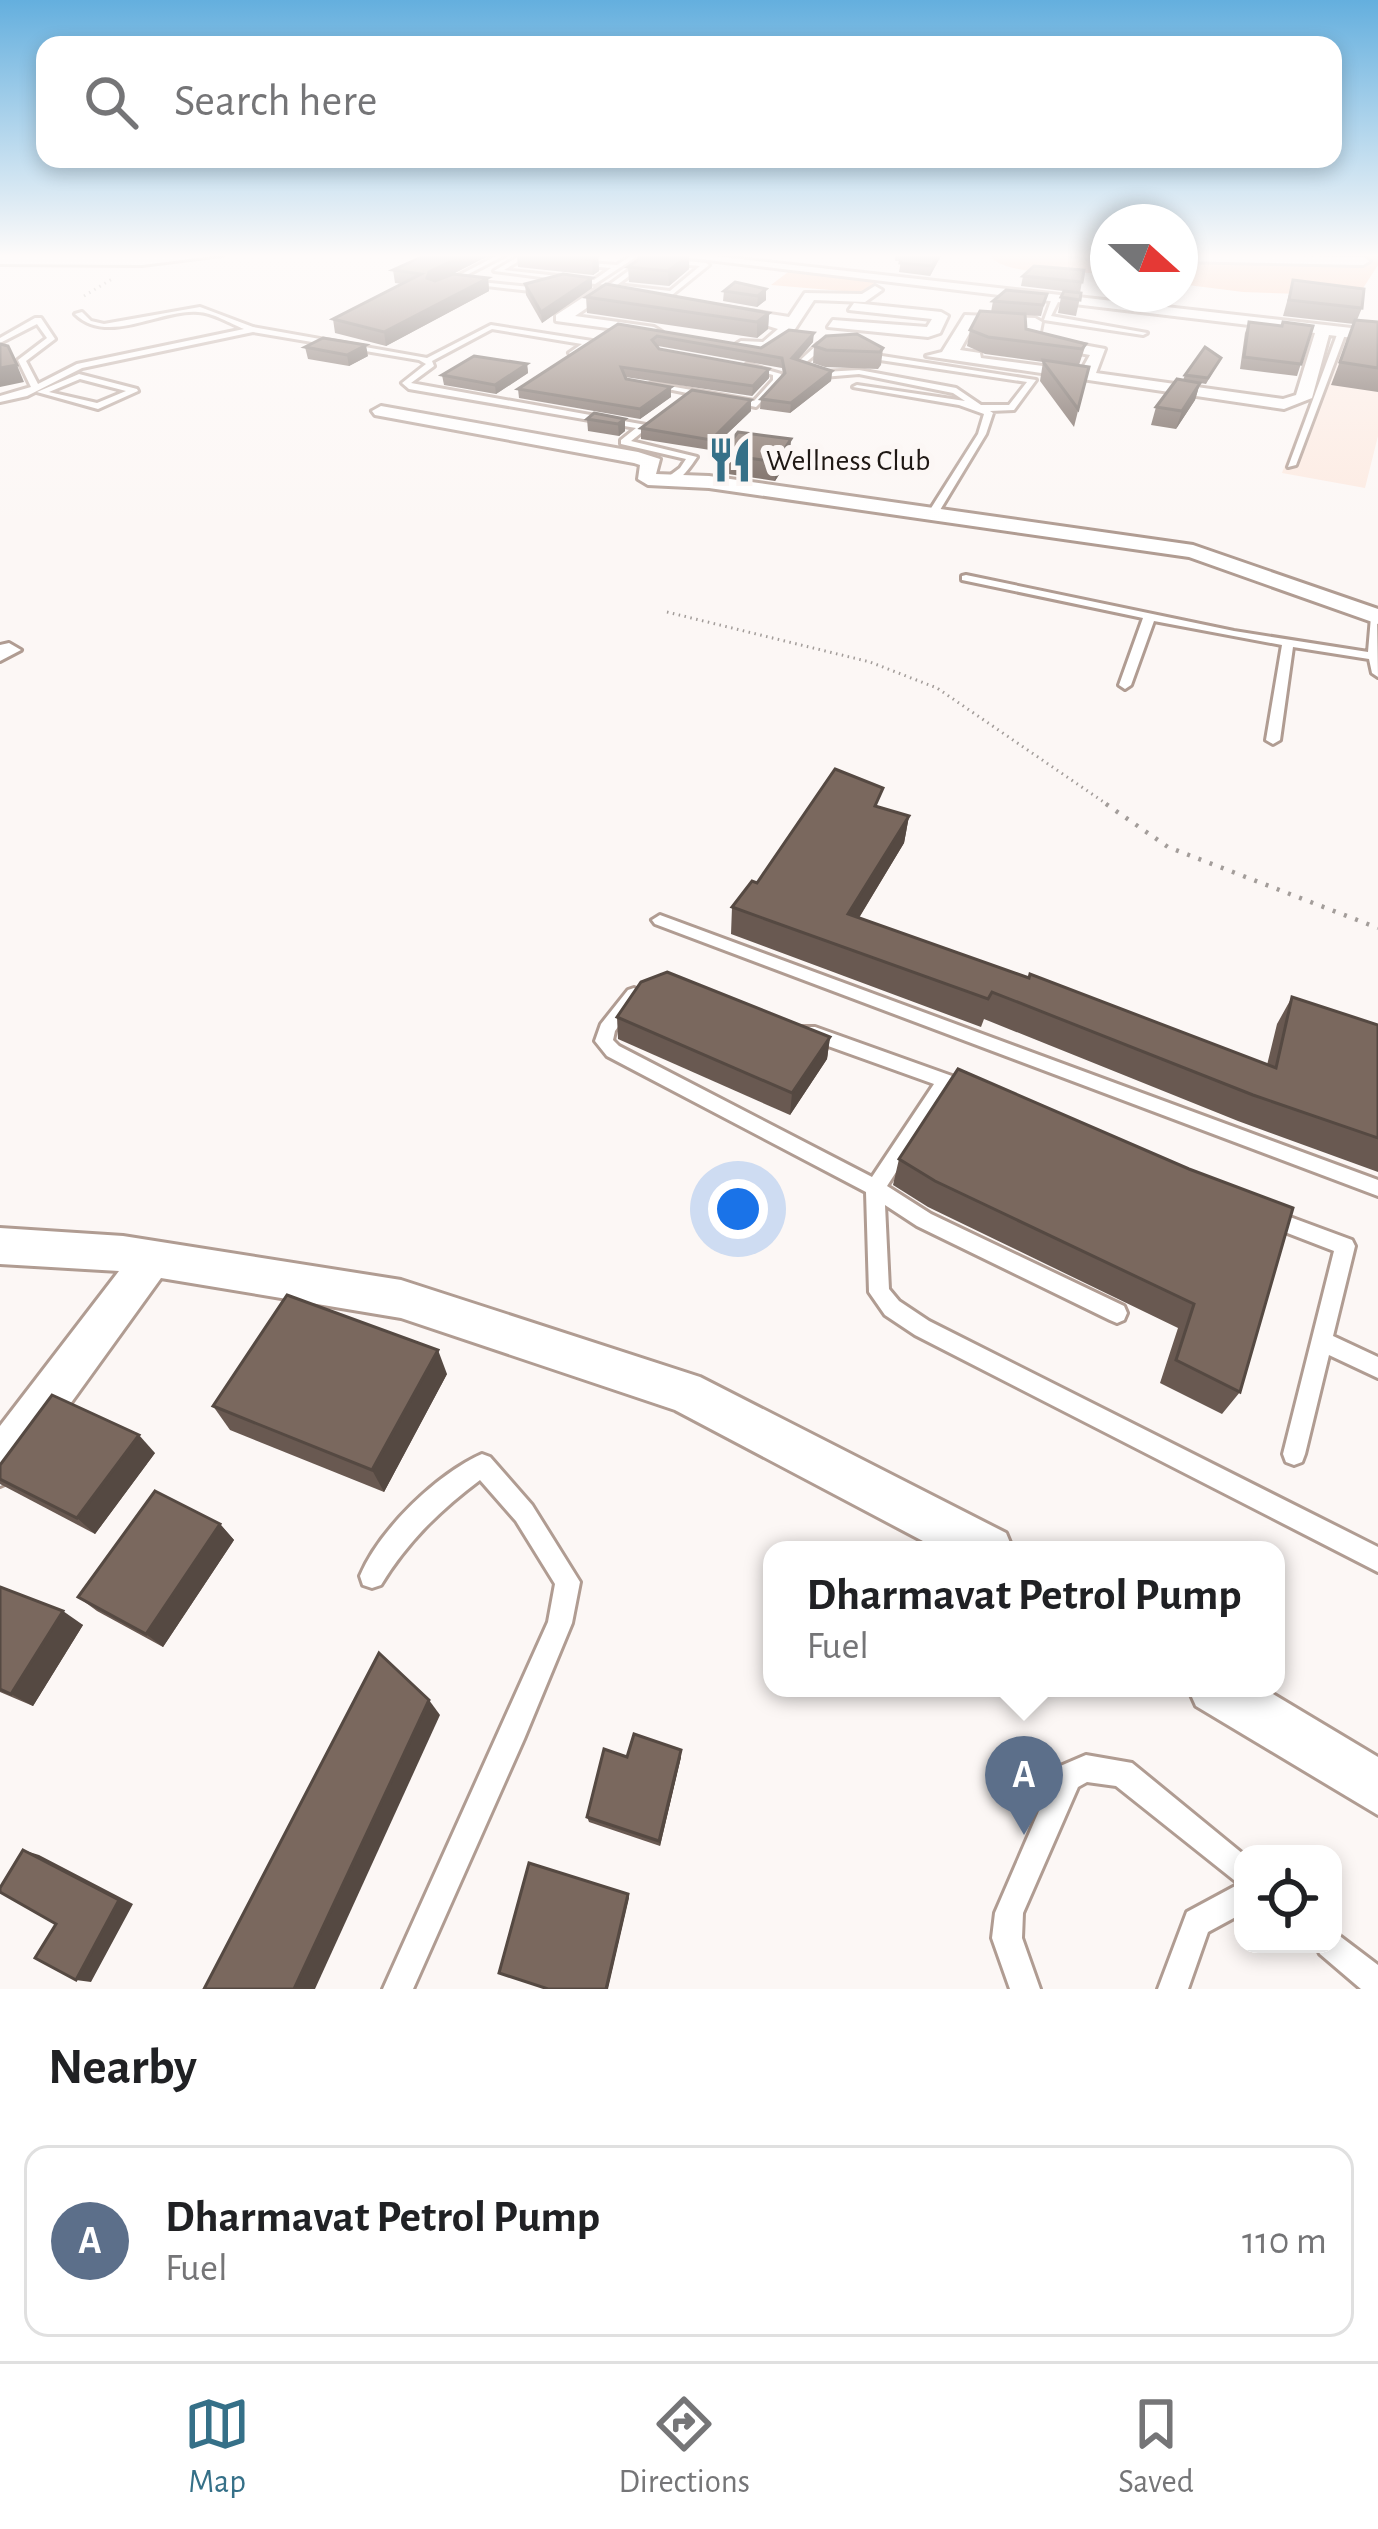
<!DOCTYPE html>
<html lang="en">
<head>
<meta charset="utf-8">
<style>
	:root { --surface:#fff; --page:#f6f6f6; --text:#202124; --muted:#757577; --line:#e0e0e0; --accent:#357088 }
	body { margin:0; font-family:"Alegreya Sans",sans-serif; background:var(--page); color:var(--text) }
	.controls { position:absolute; right:36px; bottom:36px; display:grid; overflow:hidden; border-radius:24px; box-shadow:0 6px 18px #0003 }
	.controls button { width:108px; height:108px; display:grid; place-items:center; padding:0; border:0; border-bottom:3px solid var(--line); background:var(--surface); color:var(--text); font:60px sans-serif }
	.compass { position:absolute; left:1090px; top:204px; width:108px; height:108px; border-radius:50%; background:var(--surface); box-shadow:0 6px 18px #0003; rotate:111deg }
	.you { position:absolute; left:738px; top:1209px; width:42px; height:42px; margin:-30px; border:9px solid #fff; border-radius:50%; background:#1a73e8; box-shadow:0 0 0 18px #1a73e833 }
	.badge { display:grid; place-items:center; width:78px; height:78px; border-radius:50%; background:var(--accent); color:#fff; font-size:39px; font-weight:700 }
	.pin { position:absolute; translate:-50% -99px; filter:drop-shadow(0 3px 6px #0008) }
	.pin::after { content:''; position:absolute; top:63px; width:42px; height:36px; background:inherit; clip-path:polygon(0 0,100% 0,50% 100%) }
	.popup { position:absolute; left:763px; top:1541px; width:522px; height:156px; box-sizing:border-box; display:grid; place-content:center; border-radius:24px; background:var(--surface); filter:drop-shadow(0 3px 9px #0005); font-size:39px; white-space:nowrap; color:var(--muted) }
	.popup b { font-size:45px; color:var(--text) }
	.popup::after { content:''; position:absolute; left:50%; top:100%; margin-left:-24px; border:24px solid transparent; border-top-color:var(--surface) }
	.list { margin:0; padding:0; list-style:none }
	h2 { display:flex; justify-content:space-between; align-items:center; height:156px; margin:0; padding:0 48px; font-size:51px }
	h2 small { font-size:39px; font-weight:400; color:var(--muted) }
	.list li { display:grid; grid-template-columns:78px 1fr auto; gap:36px; align-items:center; box-sizing:border-box; height:192px; margin:0 24px 24px; padding:0 24px; border:3px solid var(--line); border-radius:24px }
	.list b { display:block; font-size:45px; white-space:nowrap }
	.list p { margin:0; font-size:39px; white-space:nowrap; color:var(--muted) }
	.list em { font-size:39px; font-style:normal; color:var(--muted) }
	.icon { flex:none; width:66px; height:66px; fill:none; stroke:currentColor; stroke-width:2; stroke-linecap:round; stroke-linejoin:round }
	.map { position:relative; flex:none; width:1378px; height:1989px; overflow:hidden }
	.search { position:absolute; background:var(--surface); box-shadow:0 6px 18px #0003; left:36px; right:36px; top:36px; height:132px; display:flex; align-items:center; gap:30px; box-sizing:border-box; padding:0 42px; border-radius:24px; color:var(--muted); font-size:45px }
	.sheet { height:372px; background:var(--surface) }
	nav { display:flex; justify-content:space-around; align-items:center; box-sizing:border-box; height:168px; border-top:3px solid var(--line); background:var(--surface); font-size:33px; color:var(--muted) }
	nav a { display:grid; justify-items:center; gap:6px }
	nav .on { color:var(--accent) }
	.map>svg:first-child { display:block }
</style>
</head>
<body>
<div class="map">
<svg width="1378" height="1989" viewBox="0 0 1378 1989">
	<rect width="100%" height="100%" fill="#fcf7f5"/>
	<polygon fill="#fceae1" points="1335,333 1378,339 1378,436 1365,488 1282,473"/>
	<g fill="#f9bc9c">
		<path d="M989,255H1108V274C1077,271 1006,278 989,255Z"/>
		<polygon points="1180,255 1378,255 1378,265 1358,296 1243,292 1180,284"/>
		<polygon points="792,269 880,279 865,293 771,285"/>
	</g>
	<g fill="none" stroke-linecap="round" stroke-linejoin="round">
		<g stroke="#b09c92" stroke-width="6">
			<g id="service">
				<polygon points="498,255 505,255 457,280 452,279"/>
				<polygon points="632,255 639,255 595,284 494,271 516,258 538,257 540,260 519,261 504,270 594,280 611,268 576,265 574,262 617,265"/>
				<path d="M648,257L706,263L709,265L672,295L609,287V285ZM649,261L700,266L670,291L617,285Z"/>
				<polygon points="471,281 530,287 545,281 548,283 531,291 469,284"/>
				<polygon points="1056,296 1060,298 1051,316 1147,333 1143,335 1044,320 1052,298"/>
				<path d="M200,307L253,327L427,358L491,325L592,341V345L572,357L569,353L582,344L492,329L432,361L434,366L411,383L646,425V429L631,441L697,457C689,469 679,484 664,484V480L680,468L686,459L621,444V440L636,428L409,389L402,383L426,364L419,360L253,332L82,368L27,396L0,402V396L31,387L18,360L47,338L37,324L0,343V338L35,318H41L55,339L26,361L38,384L77,364L244,329C231,324 212,312 198,312C159,309 108,346 75,314L82,312L91,321L104,324Z"/>
				<polygon points="1342,330 1346,332 1296,465 1288,467 1338,332"/>
				<path d="M859,342L882,356L1036,380L1014,410L990,411L993,413L986,434L937,515L928,513L978,434L984,414L959,405L853,387L857,385L965,401L953,393L859,374L823,377L795,365L818,344ZM857,346L880,360L1027,382L1009,405H981L956,388L859,370L824,372L804,364L823,348Z"/>
				<polygon points="747,364 781,374 780,382 756,407 648,385 652,383 754,401 773,380 773,375 747,368"/>
				<path d="M79,374L137,389L138,391L98,409L37,392ZM80,379L126,391L97,403L49,392Z"/>
				<polygon points="966,575 1234,631 1368,652 1371,617 1377,614 1378,677 1372,673 1369,659 1293,647 1280,740 1273,744 1266,740 1282,645 1154,621 1131,685 1125,689 1119,685 1143,618 962,580 962,576"/>
				<polygon points="660,915 1378,1180 1378,1196 655,924 652,920"/>
				<polygon points="634,988 642,994 615,1031 613,1040 619,1046 872,1177 934,1084 803,1037 800,1032 803,1027 815,1027 952,1076 955,1081 952,1086 887,1186 931,1214 1124,1306 1127,1313 1124,1320 1117,1323 1110,1320 917,1226 885,1205 889,1289 899,1301 929,1321 1378,1547 1378,1572 915,1335 885,1315 869,1292 866,1192 607,1056 595,1041 601,1024 628,990"/>
				<polygon points="1271,1210 1352,1240 1355,1246 1333,1336 1378,1357 1378,1378 1329,1355 1305,1454 1302,1462 1294,1465 1286,1462 1283,1454 1334,1251 1264,1224 1261,1218 1264,1212"/>
				<path d="M482,1454L490,1457L532,1505L580,1582L572,1623L524,1739L413,1989H383L548,1622L555,1584L516,1521L480,1480C440,1510 407,1542 381,1585L372,1588L363,1585L360,1576C379,1530 437,1474 482,1454Z"/>
				<polygon points="1086,1755 1132,1763 1243,1854 1243,1913 1208,1932 1188,1989 1158,1989 1187,1912 1239,1884 1116,1786 1087,1782 1078,1787 1023,1913 1022,1938 1040,1989 1010,1989 992,1938 995,1913 1058,1767"/>
				<polygon points="1333,1931 1378,1965 1378,1989 1361,1989 1320,1954 1315,1944 1333,1944"/>
			</g>
		</g>
		<g stroke="#b09c92" stroke-width="6">
			<g id="minor">
				<polygon points="222,255 142,265 0,264 0,256"/>
				<path d="M667,255H705L1378,331V341L1329,335L1312,398L1284,409L926,356L942,352L965,315L1035,318L1042,322L1039,337L1105,349L1096,373L1283,399L1296,395L1315,333ZM975,323L1027,326L1026,343L1090,355L1081,371L981,358L980,353L960,350Z"/>
				<polygon points="1069,255 1108,255 1108,260"/>
				<polygon points="1180,255 1363,257 1370,261 1363,265 1180,261"/>
				<polygon points="875,286 882,290 865,302 814,300 795,329 767,352 733,346 741,341 763,342 778,329 719,311 726,307 789,317 805,293 862,294"/>
				<polygon points="599,287 636,292 629,296 607,294 575,316 654,327 662,332 659,335 556,321 556,315"/>
				<polygon points="854,303 941,312 948,316 940,333 928,337 828,327 833,320 927,327 932,319 849,310"/>
				<polygon points="381,406 638,452 660,459 656,474 709,476 1193,545 1378,609 1378,624 1189,557 709,488 648,485 638,479 640,465 634,463 375,415 372,411"/>
				<polygon points="9,643 21,650 0,661 0,645"/>
				<polygon points="0,1228 123,1236 401,1280 700,1377 1006,1533 1013,1550 940,1550 675,1410 401,1318 161,1278 16,1479 0,1486 0,1426 119,1271 0,1264"/>
				<polygon points="1188,1688 1263,1688 1378,1757 1378,1815 1196,1706"/>
			</g>
		</g>
		<g stroke="#a39d9a" stroke-width="3" stroke-dasharray="1.5 4.5" stroke-linecap="butt">
			<polyline points="84,296 112,279"/>
			<polyline points="667,612 870,662 937,688 1111,807"/>
		</g>
		<polyline stroke="#a39d9a" stroke-width="4.5" stroke-dasharray="3 9" stroke-linecap="butt" points="1106,804 1168,847 1378,928"/>
		<use href="#service" fill="#fff" fill-rule="evenodd"/>
		<use href="#minor" fill="#fff" fill-rule="evenodd"/>
	</g>
	<g fill="#695951">
		<polygon points="490,255 453,274 488,278 489,291 386,346 335,333 333,319 402,284 395,283 393,270"/>
		<polygon points="517,255 598,256 599,271 593,275 518,267"/>
		<polygon points="895,255 941,255 930,276 899,272 901,261 895,261"/>
		<polygon points="628,267 689,269 669,286 629,282"/>
		<polygon points="1084,270 1080,293 1021,286 1023,276"/>
		<polygon points="1293,280 1362,308 1357,320 1378,322 1378,392 1331,385 1354,324 1283,316"/>
		<polygon points="735,282 766,300 757,307 723,301 724,291"/>
		<polygon points="525,284 592,288 542,323 526,295"/>
		<polygon points="1081,293 1076,316 1058,313 1061,297"/>
		<polygon points="1047,294 1041,316 1025,315 1026,329 1086,344 1079,365 1089,367 1074,427 1040,381 1043,362 985,354 967,346 970,330 991,312 993,301"/>
		<polygon points="586,297 769,313 768,329 757,338 587,313"/>
		<polygon points="1249,322 1282,326 1313,326 1297,376 1240,369 1245,333"/>
		<polygon points="618,324 761,348 813,342 798,360 832,371 831,381 790,413 760,409 761,399 783,375 782,368 658,346 659,349 769,369 769,378 752,396 625,377 671,397 640,419 519,398 518,389"/>
		<polygon points="814,346 883,348 881,365 878,369 825,367 813,363"/>
		<polygon points="305,347 368,356 349,366 308,359"/>
		<polygon points="1221,358 1206,384 1200,383 1195,400 1176,429 1151,425 1156,407 1183,380 1185,375"/>
		<polygon points="527,364 528,373 496,394 444,385 442,375"/>
		<polygon points="751,411 710,450 641,439 641,428"/>
		<polygon points="587,419 625,419 625,431 619,436 588,431"/>
		<polygon points="721,454 790,457 775,481 721,473"/>
		<polygon points="880,807 909,816 904,843 859,918 1267,1065 1277,1024 1292,997 1378,1025 1378,1172 1238,1121 984,1019 981,1027 731,934 732,907 757,883"/>
		<polygon points="617,1017 830,1037 827,1059 790,1115 618,1039"/>
		<polygon points="899,1159 1189,1169 1240,1392 1222,1414 1160,1383 1178,1328 928,1207 893,1185"/>
		<polygon points="447,1374 384,1492 230,1430 213,1406"/>
		<polygon points="155,1453 95,1534 0,1484 0,1465"/>
		<polygon points="220,1524 234,1540 163,1647 97,1611 78,1597"/>
		<polygon points="0,1587 83,1625 33,1706 0,1692"/>
		<polygon points="681,1750 681,1757 660,1846 589,1822 587,1817 627,1757"/>
	</g>
	<g fill="#554942">
		<polygon points="464,255 490,255 431,285 427,278 429,272"/>
		<polygon points="689,255 689,269 669,286 668,271"/>
		<polygon points="938,255 941,255 941,256 930,276 932,266"/>
		<polygon points="598,256 599,271 593,275 592,260"/>
		<polygon points="488,278 489,291 386,346 384,332"/>
		<polygon points="592,278 592,288 542,323 541,312"/>
		<polygon points="766,289 766,300 757,307 758,296"/>
		<polygon points="769,313 768,329 757,338 757,322"/>
		<polygon points="814,333 813,342 791,367 792,358"/>
		<polygon points="366,345 368,356 349,366 347,355"/>
		<polygon points="527,364 528,373 496,394 495,385"/>
		<polygon points="17,365 24,382 0,387 0,368"/>
		<polygon points="769,369 769,378 752,396 753,386"/>
		<polygon points="832,371 831,381 790,413 791,403"/>
		<polygon points="1200,383 1195,400 1176,429 1182,411"/>
		<polygon points="671,387 671,397 640,419 640,409"/>
		<polygon points="751,400 751,411 710,450 711,440"/>
		<polygon points="625,419 625,431 619,436 618,424"/>
		<polygon points="791,439 790,457 775,481 776,462"/>
		<polygon points="909,816 904,843 844,942 848,914"/>
		<polygon points="830,1037 827,1059 790,1115 792,1093"/>
		<polygon points="438,1350 447,1374 384,1492 372,1470"/>
		<polygon points="139,1435 155,1453 95,1534 77,1518"/>
		<polygon points="220,1524 234,1540 163,1647 146,1634"/>
		<polygon points="63,1611 83,1625 33,1706 11,1694"/>
		<polygon points="429,1700 440,1715 315,1989 294,1989"/>
		<polygon points="681,1750 681,1757 660,1846 659,1841"/>
		<polygon points="23,1850 39,1855 133,1904 91,1982 76,1980 119,1900"/>
		<polygon points="628,1894 629,1898 608,1989 606,1989"/>
	</g>
	<g fill="#7a685e" stroke="#554942" stroke-width="3">
		<polygon points="426,255 464,255 429,272 427,278 435,281 453,274 488,278 384,332 333,319 421,274 393,270"/>
		<polygon points="539,255 580,255 598,256 592,260"/>
		<polygon points="645,255 689,255 668,271 628,267"/>
		<polygon points="902,255 938,255 932,266 900,263"/>
		<polygon points="1034,266 1084,270 1082,282 1023,276"/>
		<polygon points="563,274 592,278 541,312 525,284"/>
		<polygon points="1293,280 1364,289 1362,308 1289,300"/>
		<polygon points="735,282 766,289 758,296 724,291"/>
		<polygon points="606,284 769,313 757,322 586,297"/>
		<polygon points="1006,290 1047,294 1043,305 993,301"/>
		<polygon points="1064,291 1081,293 1080,300 1061,297"/>
		<polygon points="980,311 1025,314 1026,329 1086,344 1082,349 988,337 970,330"/>
		<polygon points="1355,320 1378,322 1378,368 1340,362"/>
		<polygon points="1249,322 1282,326 1283,322 1313,326 1301,364 1244,357"/>
		<polygon points="618,324 761,348 789,330 814,333 792,358 832,371 791,403 761,399 785,373 782,358 657,336 652,340 659,349 769,369 753,386 621,367 626,379 671,387 640,409 518,389"/>
		<polygon points="857,334 883,348 880,352 826,350 814,346 826,336"/>
		<polygon points="323,338 366,345 347,355 305,347"/>
		<polygon points="0,344 8,346 17,365 0,368"/>
		<polygon points="1205,347 1221,358 1208,378 1185,375"/>
		<polygon points="474,356 527,364 495,385 442,375"/>
		<polygon points="1043,360 1089,367 1078,409 1044,363"/>
		<polygon points="1177,379 1200,383 1182,411 1156,407"/>
		<polygon points="692,390 751,400 711,440 641,428"/>
		<polygon points="594,413 625,419 618,424 587,419"/>
		<polygon points="738,432 791,439 776,462 721,454"/>
		<polygon points="835,769 883,788 875,806 909,816 848,914 1029,978 1030,974 1276,1068 1292,997 1378,1025 1378,1138 1253,1095 992,992 988,999 732,907 752,881 757,883"/>
		<polygon points="667,972 830,1037 792,1093 617,1017 641,982"/>
		<polygon points="958,1069 1189,1169 1293,1208 1240,1392 1176,1360 1194,1304 935,1181 899,1159"/>
		<polygon points="287,1295 438,1350 372,1470 213,1406"/>
		<polygon points="52,1395 139,1435 77,1518 0,1479 0,1465"/>
		<polygon points="155,1491 220,1524 146,1634 78,1597"/>
		<polygon points="0,1587 63,1611 11,1694 0,1689"/>
		<polygon points="379,1653 429,1700 294,1989 204,1989"/>
		<polygon points="634,1734 681,1750 659,1841 587,1817 604,1749 627,1757"/>
		<polygon points="23,1850 119,1900 76,1980 35,1958 56,1924 0,1892 0,1888"/>
		<polygon points="529,1863 628,1894 606,1989 548,1989 499,1973"/>
	</g>
	<linearGradient id="sky" x2="0" y2="1"><stop stop-color="#64afde"/><stop offset="0.48" stop-color="#fefbfa"/><stop offset="1" stop-color="#fefbfa" stop-opacity="0"/></linearGradient>
	<rect width="1378" height="533" fill="url(#sky)"/>
	<defs>
		<g id="restaurant-bare" transform="scale(3.6)"><path d="M-5-6h1v4h1v-4h1v4h1v-4h1v5L-1.5 .5V6h-2V.5L-5-1ZM5-6V6H3V1.5H1.5Q1.5-4 5-6Z" fill="#357088" stroke="#fcf7f5" stroke-width="2.5" paint-order="stroke"/></g>
	</defs>
	<g fill-rule="evenodd">
		<use href="#restaurant-bare" x="730" y="460"/>
	</g>
	<g text-anchor="middle" stroke-width="12" stroke-linejoin="round" paint-order="stroke">
		<g font-size="30" fill="#1f1814" stroke="#fcf7f5" text-anchor="start">
			<text x="766" y="470">Wellness Club</text>
		</g>
	</g>
</svg>
<div class="controls">
<button><svg class="icon" aria-label="locate" viewBox="0 0 24 24"><circle cx="12" cy="12" r="6"/><path d="M12 2v4M12 18v4M2 12h4M18 12h4"/></svg></button>
</div>
<svg class="compass" viewBox="-18 -18 36 36"><path d="M0-13l5 13h-10z" fill="#e53935"/><path d="M0 13l5-13h-10z" fill="#757577"/></svg>
<div class="you"></div>
<div class="pin badge" style="left:1024px;top:1835px;background:#5c6f8a">A</div>
<div class="popup"><b>Dharmavat Petrol Pump</b>Fuel</div>
<div class="search"><svg class="icon" aria-label="search" viewBox="0 0 24 24"><circle cx="10" cy="10" r="6"/><path d="M15 15l6 6"/></svg>Search here</div>
</div>
<section class="sheet">
<h2>Nearby<small></small></h2>
<ul class="list">
<li><span class="badge" style="background:#5c6f8a">A</span><div><b>Dharmavat Petrol Pump</b><p>Fuel</p></div><em>110 m</em></li>
</ul>
</section>
<nav>
<a class="on"><svg class="icon" aria-label="map" viewBox="0 0 24 24"><path d="M3 6l6-2 6 2 6-2v14l-6 2-6-2-6 2zM9 4v14M15 6v14"/></svg>Map</a>
<a><svg class="icon" aria-label="directions" viewBox="0 0 24 24"><path d="M12 3l9 9-9 9-9-9zM9 14v-3h6M13 9l2 2-2 2"/></svg>Directions</a>
<a><svg class="icon" aria-label="saved" viewBox="0 0 24 24"><path d="M7 4h10v16l-5-4-5 4z"/></svg>Saved</a>
</nav>
</body>
</html>
